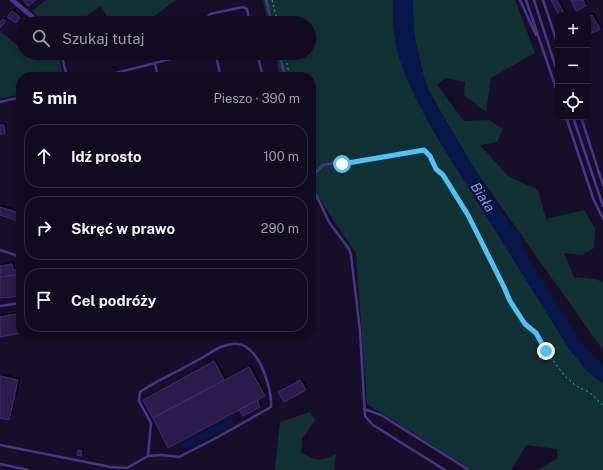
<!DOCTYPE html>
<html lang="pl">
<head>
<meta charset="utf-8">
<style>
	:root { --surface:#110b20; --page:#1a1429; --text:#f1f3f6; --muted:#9c9ba5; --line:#302b3e }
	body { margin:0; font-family:"Public Sans",sans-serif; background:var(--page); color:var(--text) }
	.controls { position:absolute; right:12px; top:12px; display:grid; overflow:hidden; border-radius:8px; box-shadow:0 2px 6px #0003 }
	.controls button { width:36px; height:36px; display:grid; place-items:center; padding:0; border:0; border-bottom:1px solid var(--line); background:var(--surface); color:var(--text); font:20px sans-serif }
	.stop { position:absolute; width:12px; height:12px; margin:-9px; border:3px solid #4fc3f7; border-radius:50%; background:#fff }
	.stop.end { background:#4fc3f7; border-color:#fff; box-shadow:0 1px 4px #0008 }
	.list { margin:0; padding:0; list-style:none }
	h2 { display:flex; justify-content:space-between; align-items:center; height:52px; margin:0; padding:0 16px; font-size:17px }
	h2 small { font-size:13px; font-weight:400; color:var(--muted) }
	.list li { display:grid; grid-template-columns:26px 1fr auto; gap:12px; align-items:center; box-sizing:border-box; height:64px; margin:0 8px 8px; padding:0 8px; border:1px solid var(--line); border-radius:16px }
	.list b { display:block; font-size:15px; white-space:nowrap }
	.list em { font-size:13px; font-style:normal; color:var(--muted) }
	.icon { flex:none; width:22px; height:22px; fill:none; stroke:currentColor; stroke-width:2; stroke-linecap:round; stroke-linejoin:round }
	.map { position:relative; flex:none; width:603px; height:470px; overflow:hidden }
	.search { position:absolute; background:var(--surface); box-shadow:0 2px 6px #0003; left:16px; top:16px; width:300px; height:44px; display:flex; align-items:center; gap:10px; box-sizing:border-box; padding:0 14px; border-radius:22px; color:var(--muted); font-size:15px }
	.panel { position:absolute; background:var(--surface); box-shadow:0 2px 6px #0003; left:16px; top:72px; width:300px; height:268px; border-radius:16px }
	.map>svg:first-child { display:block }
</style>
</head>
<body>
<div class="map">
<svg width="603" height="470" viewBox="0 0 603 470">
	<defs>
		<filter id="shadow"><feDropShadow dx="2" dy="-2" stdDeviation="0" flood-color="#0009"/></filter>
	</defs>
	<rect width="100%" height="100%" fill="#170f2a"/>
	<g fill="#113134">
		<polygon points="46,0 176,0 145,23 110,23 101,6 76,23 44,23 32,11"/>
		<path d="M263,0H393C393,12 393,25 395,37C401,75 421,109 440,142L570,350L603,384V470H538L558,458L557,449L526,445L511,470H472L367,404L356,253L311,187V77H280L275,53H309V23H268Z"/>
		<polygon points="406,0 515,0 535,53 491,78 486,112 464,95 465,82 445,78 437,85 464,121 489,120 503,129 497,142 480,145 508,176 538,190 546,219 584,210 595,228 594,248 582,255 564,253 574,277 595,279 603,282 603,350 473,167 426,86"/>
		<polygon points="0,31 22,49 23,48 23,53 55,53 59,59 63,77 21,77 21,94 0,99"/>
		<path d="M310,412L315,420L302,439L301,452C316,462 321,461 336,454L334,470H275L280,422Z"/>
	</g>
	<g fill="#07174a">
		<path d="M393,0H413C413,36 418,69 434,102L507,221L512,228L522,234L521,245C537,272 553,298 570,324C580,340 589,354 603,365V384L587,371L570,350L440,142C422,110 402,77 395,40C393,27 393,13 393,0Z"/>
		<polygon points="231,419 234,424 184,449 181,443"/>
	</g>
	<g fill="#2b1a4c" stroke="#452a79" filter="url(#shadow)">
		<polygon points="23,0 36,0 28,6"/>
		<polygon points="551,0 557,0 565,15 559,15"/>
		<polygon points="571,0 583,0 586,6 576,11"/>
		<polygon points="12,11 20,17 16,23 7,17"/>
		<polygon points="592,15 600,29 588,35 588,17"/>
		<polygon points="3,19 6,21 0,28 0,22"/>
		<polygon points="0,125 4,125 5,134 0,134"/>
		<polygon points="21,196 21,222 0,215 0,207 16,212"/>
		<polygon points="12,264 13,270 21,269 21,274 0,277 0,266"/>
		<polygon points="21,274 21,296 0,298 0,277"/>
		<polygon points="21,313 21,333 0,337 0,317"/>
		<polygon points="214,361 224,380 153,418 143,400"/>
		<polygon points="249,367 265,396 168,448 153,418"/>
		<polygon points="0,376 18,380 9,420 0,418"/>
		<polygon points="300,380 306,390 284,402 278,392"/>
		<polygon points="257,400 260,407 243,416 239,410"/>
		<polygon points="78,450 82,451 81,456 77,455"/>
	</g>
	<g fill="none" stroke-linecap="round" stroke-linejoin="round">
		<g stroke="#29b6c2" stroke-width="1" stroke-dasharray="2 3" stroke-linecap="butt">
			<polyline points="272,0 278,23"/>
			<polyline points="285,53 289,74"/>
			<polyline points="286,56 291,55"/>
			<polyline points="344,163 424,150 459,200 504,287 509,301 525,324 536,333 546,351 564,375 576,386 589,392 603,405"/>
		</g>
		<g stroke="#46378b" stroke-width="2.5">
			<polyline points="266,0 272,23"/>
			<polyline points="520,0 536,35 538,35"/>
			<polyline points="526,0 558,94"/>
			<polyline points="534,0 558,74"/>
			<polyline points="543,0 558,45"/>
			<polyline points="208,23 207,18 210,14 243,7 247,9 250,23"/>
			<polyline points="61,53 67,77"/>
			<polyline points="215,53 221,77"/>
			<polyline points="257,53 263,77"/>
			<polyline points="279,53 285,77"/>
			<polyline points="155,64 158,77"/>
			<polyline points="100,77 194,53"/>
			<polyline points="0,102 21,97"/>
			<polyline points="566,117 593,198 603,219"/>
			<polyline points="573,117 603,206"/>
			<polyline points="581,117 603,185"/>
			<polyline points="311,177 323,165 341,162"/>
			<polyline points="311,184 329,222 349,249 351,255 360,331 365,416 373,425 445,470"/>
			<polyline points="0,250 21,257"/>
			<polyline points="0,306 21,303"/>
			<polyline points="364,409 381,415 469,470"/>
			<path d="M0,445L111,467L127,468L148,456L162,455L179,457L218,437L271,407C272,395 268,383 264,372C260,361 250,345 238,344C222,342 209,355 196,361C177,372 158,380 140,392L139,401L151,423L148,456"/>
			<polyline points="0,464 28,470"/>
		</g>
		<polyline stroke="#46378b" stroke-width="4.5" points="12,0 40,23"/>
	</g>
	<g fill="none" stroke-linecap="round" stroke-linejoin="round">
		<polyline stroke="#4fc3f7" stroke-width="5" points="342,164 424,150 430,156 436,169 443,175 468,215 504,287 510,301 525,324 536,333 546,351"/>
	</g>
	<g text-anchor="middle" stroke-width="4" stroke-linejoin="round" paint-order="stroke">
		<g font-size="14" font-style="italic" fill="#65a3ff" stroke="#170f2a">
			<text transform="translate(483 197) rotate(57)" y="5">Biała</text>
		</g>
	</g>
</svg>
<div class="controls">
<button>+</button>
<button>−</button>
<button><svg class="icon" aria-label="locate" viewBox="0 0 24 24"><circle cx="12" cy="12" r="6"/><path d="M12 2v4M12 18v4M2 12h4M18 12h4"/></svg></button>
</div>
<div class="stop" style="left:342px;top:164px"></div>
<div class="stop end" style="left:546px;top:351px"></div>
<div class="search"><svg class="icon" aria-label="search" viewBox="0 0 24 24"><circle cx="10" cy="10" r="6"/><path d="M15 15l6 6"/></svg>Szukaj tutaj</div>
<section class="panel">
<h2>5 min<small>Pieszo · 390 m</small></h2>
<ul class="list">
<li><svg class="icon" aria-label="ahead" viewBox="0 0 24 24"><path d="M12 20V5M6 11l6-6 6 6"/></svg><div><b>Idź prosto</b></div><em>100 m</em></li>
<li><svg class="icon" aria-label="right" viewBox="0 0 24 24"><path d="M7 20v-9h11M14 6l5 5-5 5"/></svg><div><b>Skręć w prawo</b></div><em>290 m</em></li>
<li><svg class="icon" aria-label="arrive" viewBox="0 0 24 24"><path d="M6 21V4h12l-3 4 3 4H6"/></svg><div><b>Cel podróży</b></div></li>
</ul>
</section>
</div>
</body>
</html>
